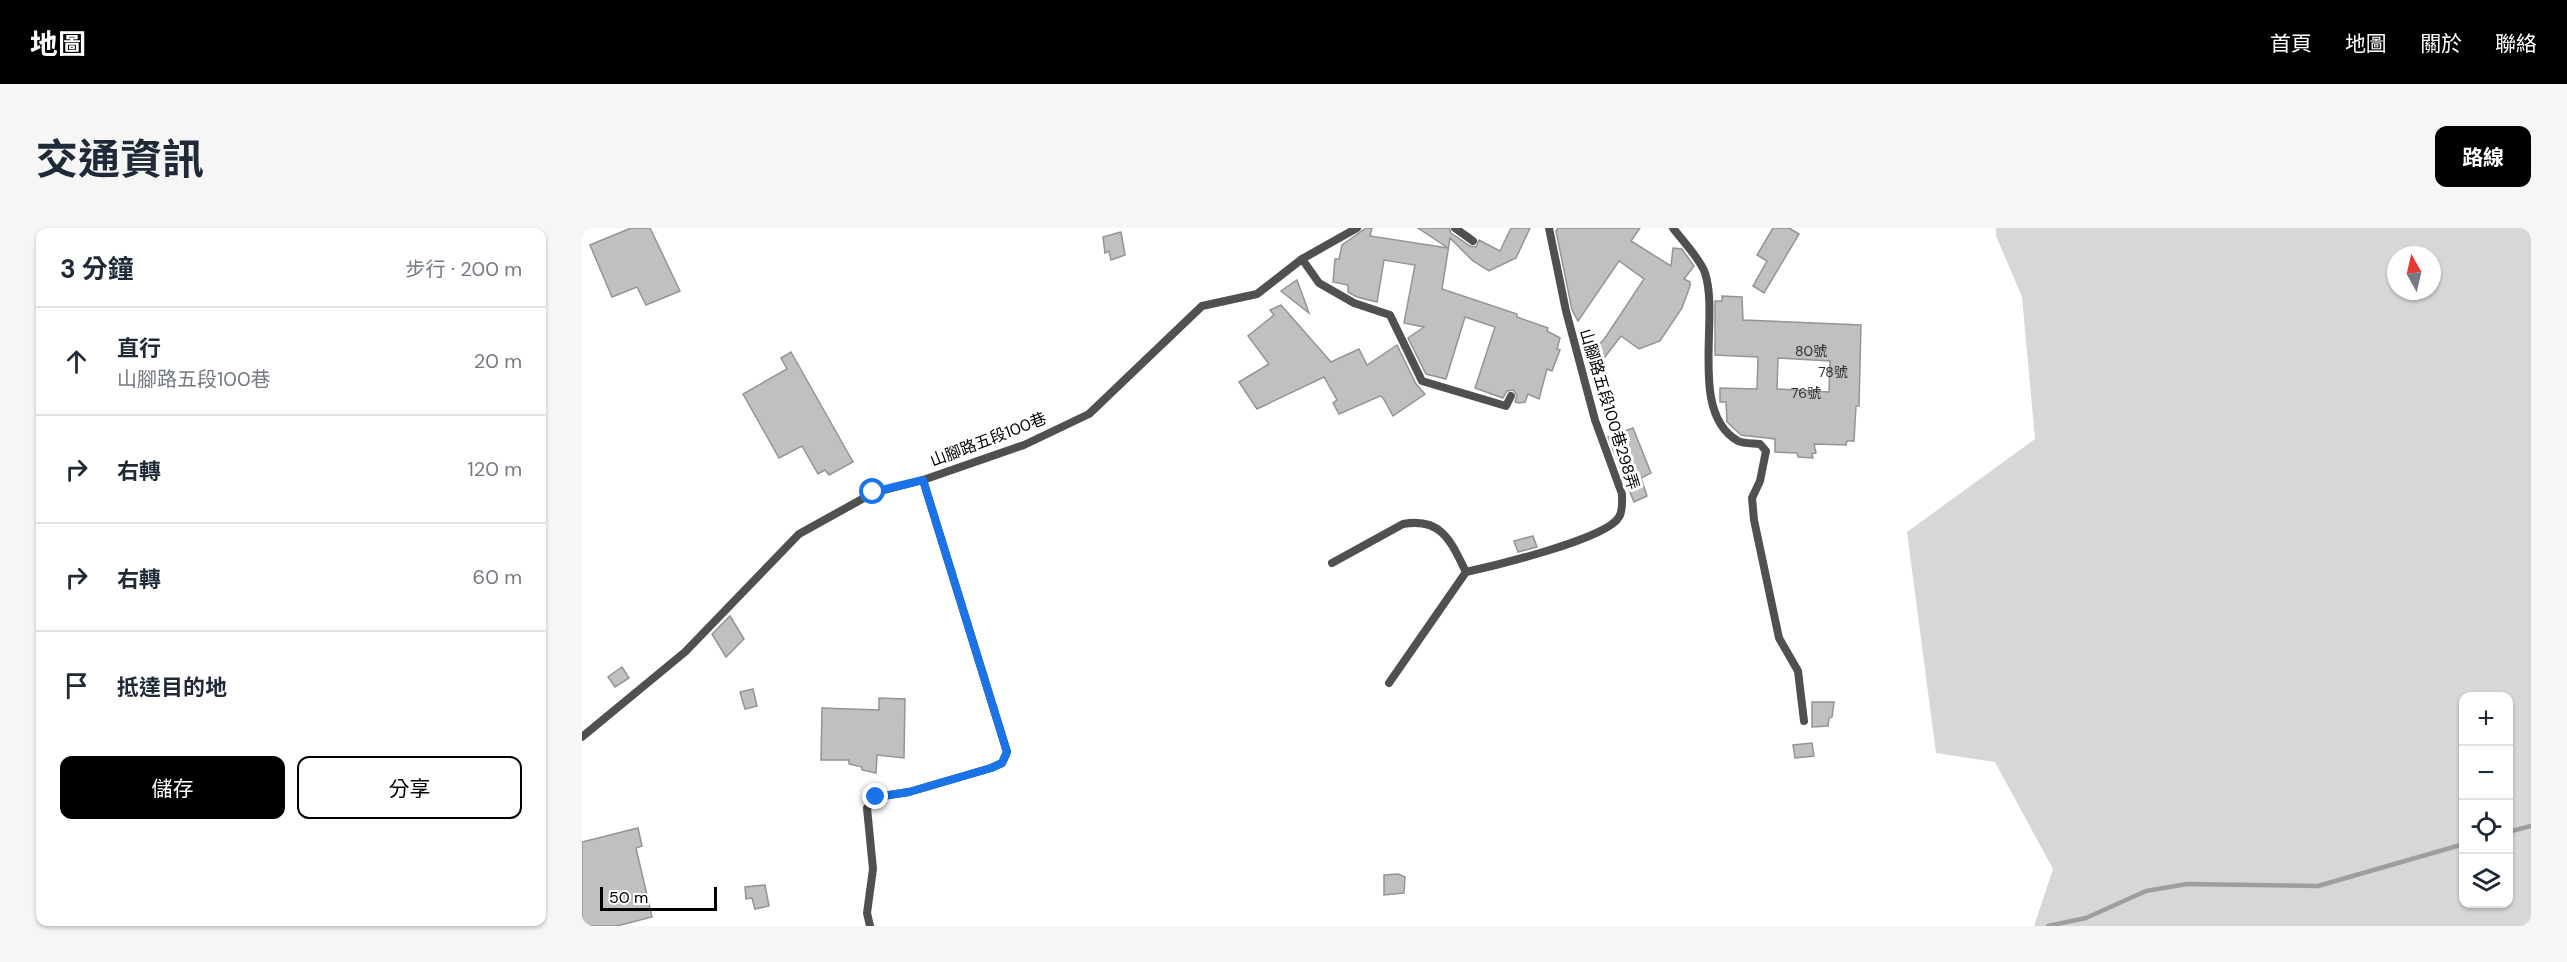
<!DOCTYPE html>
<html lang="zh-TW">
<head>
<meta charset="utf-8">
<style>
	:root { --surface:#fff; --page:#f6f6f7; --text:#1f2937; --muted:#747a83; --line:#e0e1e3; --accent:#000 }
	body { margin:0; font-family:"DM Sans","Noto Sans TC",sans-serif; background:var(--page); color:var(--text) }
	.controls { position:absolute; right:18px; bottom:18px; display:grid; overflow:hidden; border-radius:12px; box-shadow:0 2px 4px #0004 }
	.controls button { width:54px; height:54px; display:grid; place-items:center; padding:0; border:0; border-bottom:2px solid var(--line); background:var(--surface); color:var(--text); font:30px sans-serif }
	.compass { position:absolute; left:1805px; top:18px; width:54px; height:54px; border-radius:50%; background:var(--surface); box-shadow:0 2px 4px #0004; rotate:352deg }
	.scale { position:absolute; left:18px; bottom:15px; width:117px; box-sizing:border-box; padding-left:6px; border:3px solid #000; border-top:0; font-size:16px; line-height:21px; white-space:nowrap; color:#000; -webkit-text-stroke:4px #fff; paint-order:stroke }
	.stop { position:absolute; width:18px; height:18px; margin:-14px; border:4px solid #1a73e8; border-radius:50%; background:#fff }
	.stop.end { background:#1a73e8; border-color:#fff; box-shadow:0 2px 6px #0008 }
	.list { margin:0; padding:0; list-style:none }
	h2 { display:flex; justify-content:space-between; align-items:center; height:78px; margin:0; padding:0 24px; font-size:26px }
	h2 small { font-size:20px; font-weight:400; color:var(--muted) }
	.list li { display:grid; grid-template-columns:39px 1fr auto; gap:18px; align-items:center; box-sizing:border-box; height:108px; padding:0 24px; border-top:2px solid var(--line) }
	.list b { display:block; font-size:22px; white-space:nowrap }
	.list p { margin:0; font-size:20px; white-space:nowrap; color:var(--muted) }
	.list em { font-size:20px; font-style:normal; color:var(--muted) }
	.actions { display:flex; gap:12px; padding:18px 24px }
	.actions a { flex:1; padding:14px 0; border:2px solid var(--accent); border-radius:12px; text-align:center; font-size:21px; color:var(--accent) }
	.actions .main { background:var(--accent); color:#fff }
	.icon { flex:none; width:33px; height:33px; fill:none; stroke:currentColor; stroke-width:2; stroke-linecap:round; stroke-linejoin:round }
	.map { position:relative; flex:none; width:1949px; height:698px; overflow:hidden; border-radius:12px }
	header { display:flex; align-items:center; gap:36px; box-sizing:border-box; height:84px; padding:0 30px; background:var(--accent); color:#fff }
	header strong { font-size:28px }
	nav { display:flex; gap:33px; margin-inline-start:auto; font-size:21px }
	.intro { display:flex; align-items:center; justify-content:space-between; box-sizing:border-box; height:144px; padding:0 36px }
	h1 { margin:0; font-size:42px }
	.button { padding:15px 27px; border-radius:12px; background:var(--accent); color:#fff; font-size:21px; font-weight:700 }
	main { display:flex; gap:36px; padding:0 36px }
	aside { flex:1; background:var(--surface); border-radius:12px; box-shadow:0 2px 4px #0004 }
	.map>svg:first-child { display:block }
</style>
</head>
<body>
<header>
<strong>地圖</strong>
<nav><a>首頁</a><a>地圖</a><a>關於</a><a>聯絡</a></nav>
</header>
<div class="intro"><h1>交通資訊</h1><a class="button">路線</a></div>
<main>
<aside>
<h2>3 分鐘<small>步行 · 200 m</small></h2>
<ul class="list">
<li><svg class="icon" aria-label="ahead" viewBox="0 0 24 24"><path d="M12 20V5M6 11l6-6 6 6"/></svg><div><b>直行</b><p>山腳路五段100巷</p></div><em>20 m</em></li>
<li><svg class="icon" aria-label="right" viewBox="0 0 24 24"><path d="M7 20v-9h11M14 6l5 5-5 5"/></svg><div><b>右轉</b></div><em>120 m</em></li>
<li><svg class="icon" aria-label="right" viewBox="0 0 24 24"><path d="M7 20v-9h11M14 6l5 5-5 5"/></svg><div><b>右轉</b></div><em>60 m</em></li>
<li><svg class="icon" aria-label="arrive" viewBox="0 0 24 24"><path d="M6 21V4h12l-3 4 3 4H6"/></svg><div><b>抵達目的地</b></div></li>
</ul>
<div class="actions"><a class="main">儲存</a><a>分享</a></div>
</aside>
<div class="map">
<svg width="1949" height="698" viewBox="0 0 1949 698">
	<rect width="100%" height="100%" fill="#fff"/>
	<path fill="#d7d7d7" fill-rule="evenodd" d="M1414,0H1949V698H1452L1471,641L1413,534L1354,525L1325,304L1453,211L1440,69L1414,8ZM1814,27H1850V63H1814ZM1882,469H1926V676H1882Z"/>
	<g fill="none" stroke-linecap="round" stroke-linejoin="round">
		<g stroke="#9e9e9e" stroke-width="4.5">
			<polyline points="1926,604 1949,598"/>
			<polyline points="1466,698 1504,690 1564,663 1605,656 1736,658 1882,616"/>
		</g>
	</g>
	<g fill="#c0c0c0" stroke="#949494" stroke-width="1.5" fill-rule="evenodd">
		<polygon points="49,0 68,0 98,63 64,77 55,59 30,69 8,17"/>
		<polygon points="784,0 790,0 788,8 866,20 836,0 867,0 869,5 888,18 894,19 897,12 918,23 929,0 948,0 934,30 907,43 891,33 868,10 860,61 935,86 935,89 966,100 965,103 978,110 975,121 978,122 970,143 965,141 957,171 946,166 943,174 937,175 933,174 935,167 931,162 925,163 921,170 893,160 913,99 883,89 864,151 844,146 826,110 842,99 822,95 833,37 802,32 795,74 775,69 766,64 766,57 751,54 753,31 757,31 760,17"/>
		<polygon points="976,0 1058,0 1049,13 1089,38 1091,20 1100,21 1112,38 1102,51 1108,54 1108,58 1100,80 1078,113 1057,121 1039,108 1019,134 1012,129 1015,124 1012,122 1023,110 1062,51 1037,33 996,93 990,82 974,3"/>
		<polygon points="1191,0 1207,0 1217,6 1182,65 1171,58 1185,33 1175,27"/>
		<polygon points="539,4 543,27 529,32 527,23 523,25 521,9"/>
		<polygon points="715,52 727,85 699,63"/>
		<path d="M1140,68L1160,69L1161,92L1279,97L1277,178H1274L1272,213H1265L1264,217L1232,216L1234,225L1230,226L1231,230L1216,229L1215,225L1193,224V211L1159,207L1145,194L1144,174H1138V160L1175,161L1176,129L1133,127V73H1140ZM1196,130L1248,133L1247,164L1195,161Z"/>
		<polygon points="699,77 749,134 777,121 785,137 815,117 834,156 843,166 811,188 801,170 798,168 757,186 751,175 755,172 742,149 675,181 657,154 687,136 666,108 692,87 688,82"/>
		<polygon points="209,124 271,234 247,247 243,242 236,246 220,218 197,230 161,166 205,141 199,130"/>
		<polygon points="1051,200 1069,245 1059,250 1065,268 1052,274 1026,209"/>
		<polygon points="951,308 955,319 936,324 932,313"/>
		<polygon points="148,388 162,411 144,429 130,406"/>
		<polygon points="40,439 47,450 33,459 26,449"/>
		<polygon points="171,461 175,478 163,481 158,464"/>
		<polygon points="297,470 323,471 322,530 295,527 294,545 280,542 280,539 267,536 267,532 239,532 240,480 297,482"/>
		<polygon points="1230,474 1252,474 1250,489 1247,490 1246,498 1230,499"/>
		<polygon points="1230,515 1232,528 1213,530 1211,517"/>
		<polygon points="56,600 60,618 54,620 70,689 35,698 0,698 0,614"/>
		<polygon points="816,646 823,649 822,665 802,667 802,647"/>
		<polygon points="183,657 187,678 173,681 170,670 164,671 163,659"/>
	</g>
	<g fill="none" stroke-linecap="round" stroke-linejoin="round">
		<g stroke="#505050" stroke-width="8">
			<polyline points="873,0 891,13"/>
			<path d="M1091,0C1100,12 1119,32 1123,45C1138,90 1106,185 1156,213C1162,216 1172,215 1178,216L1184,223L1178,253L1170,270L1172,292L1197,410L1216,443L1222,493"/>
			<polyline points="720,31 737,55 772,75 808,87 840,153 924,178 929,168"/>
			<path d="M750,335L821,296C860,289 869,314 884,344"/>
			<path d="M807,455L884,344C911,338 1025,311 1037,289C1041,283 1040,274 1040,266L1013,192L984,83L967,0"/>
			<polyline points="0,509 103,424 217,306 291,265 341,252 442,217 507,186 620,78 675,66 720,31 775,0"/>
			<polyline points="288,698 285,685 291,641 285,580 294,569 327,564 409,540 420,535 425,524 341,252"/>
		</g>
	</g>
	<g fill="none" stroke-linecap="round" stroke-linejoin="round">
		<polyline stroke="#1a73e8" stroke-width="8" points="291,264 341,252 425,524 420,535 409,540 327,564 294,569"/>
	</g>
	<g text-anchor="middle" stroke-width="6" stroke-linejoin="round" paint-order="stroke">
		<g font-size="14" fill="#303030">
			<text x="1229" y="128">80號</text>
			<text x="1251" y="149">78號</text>
			<text x="1224" y="170">76號</text>
		</g>
		<g font-size="16" fill="#000" stroke="#fff">
			<text transform="translate(1028 181) rotate(73)" y="6">山腳路五段100巷298弄</text>
			<text transform="translate(406 211) rotate(-21)" y="6">山腳路五段100巷</text>
		</g>
	</g>
</svg>
<div class="controls">
<button>+</button>
<button>−</button>
<button><svg class="icon" aria-label="locate" viewBox="0 0 24 24"><circle cx="12" cy="12" r="6"/><path d="M12 2v4M12 18v4M2 12h4M18 12h4"/></svg></button>
<button><svg class="icon" aria-label="layers" viewBox="0 0 24 24"><path d="M12 4l9 5-9 5-9-5zM3 14l9 5 9-5"/></svg></button>
</div>
<svg class="compass" viewBox="-18 -18 36 36"><path d="M0-13l5 13h-10z" fill="#e53935"/><path d="M0 13l5-13h-10z" fill="#747a83"/></svg>
<div class="scale">50 m</div>
<div class="stop" style="left:291px;top:264px"></div>
<div class="stop end" style="left:294px;top:569px"></div>
</div>
</main>
</body>
</html>
